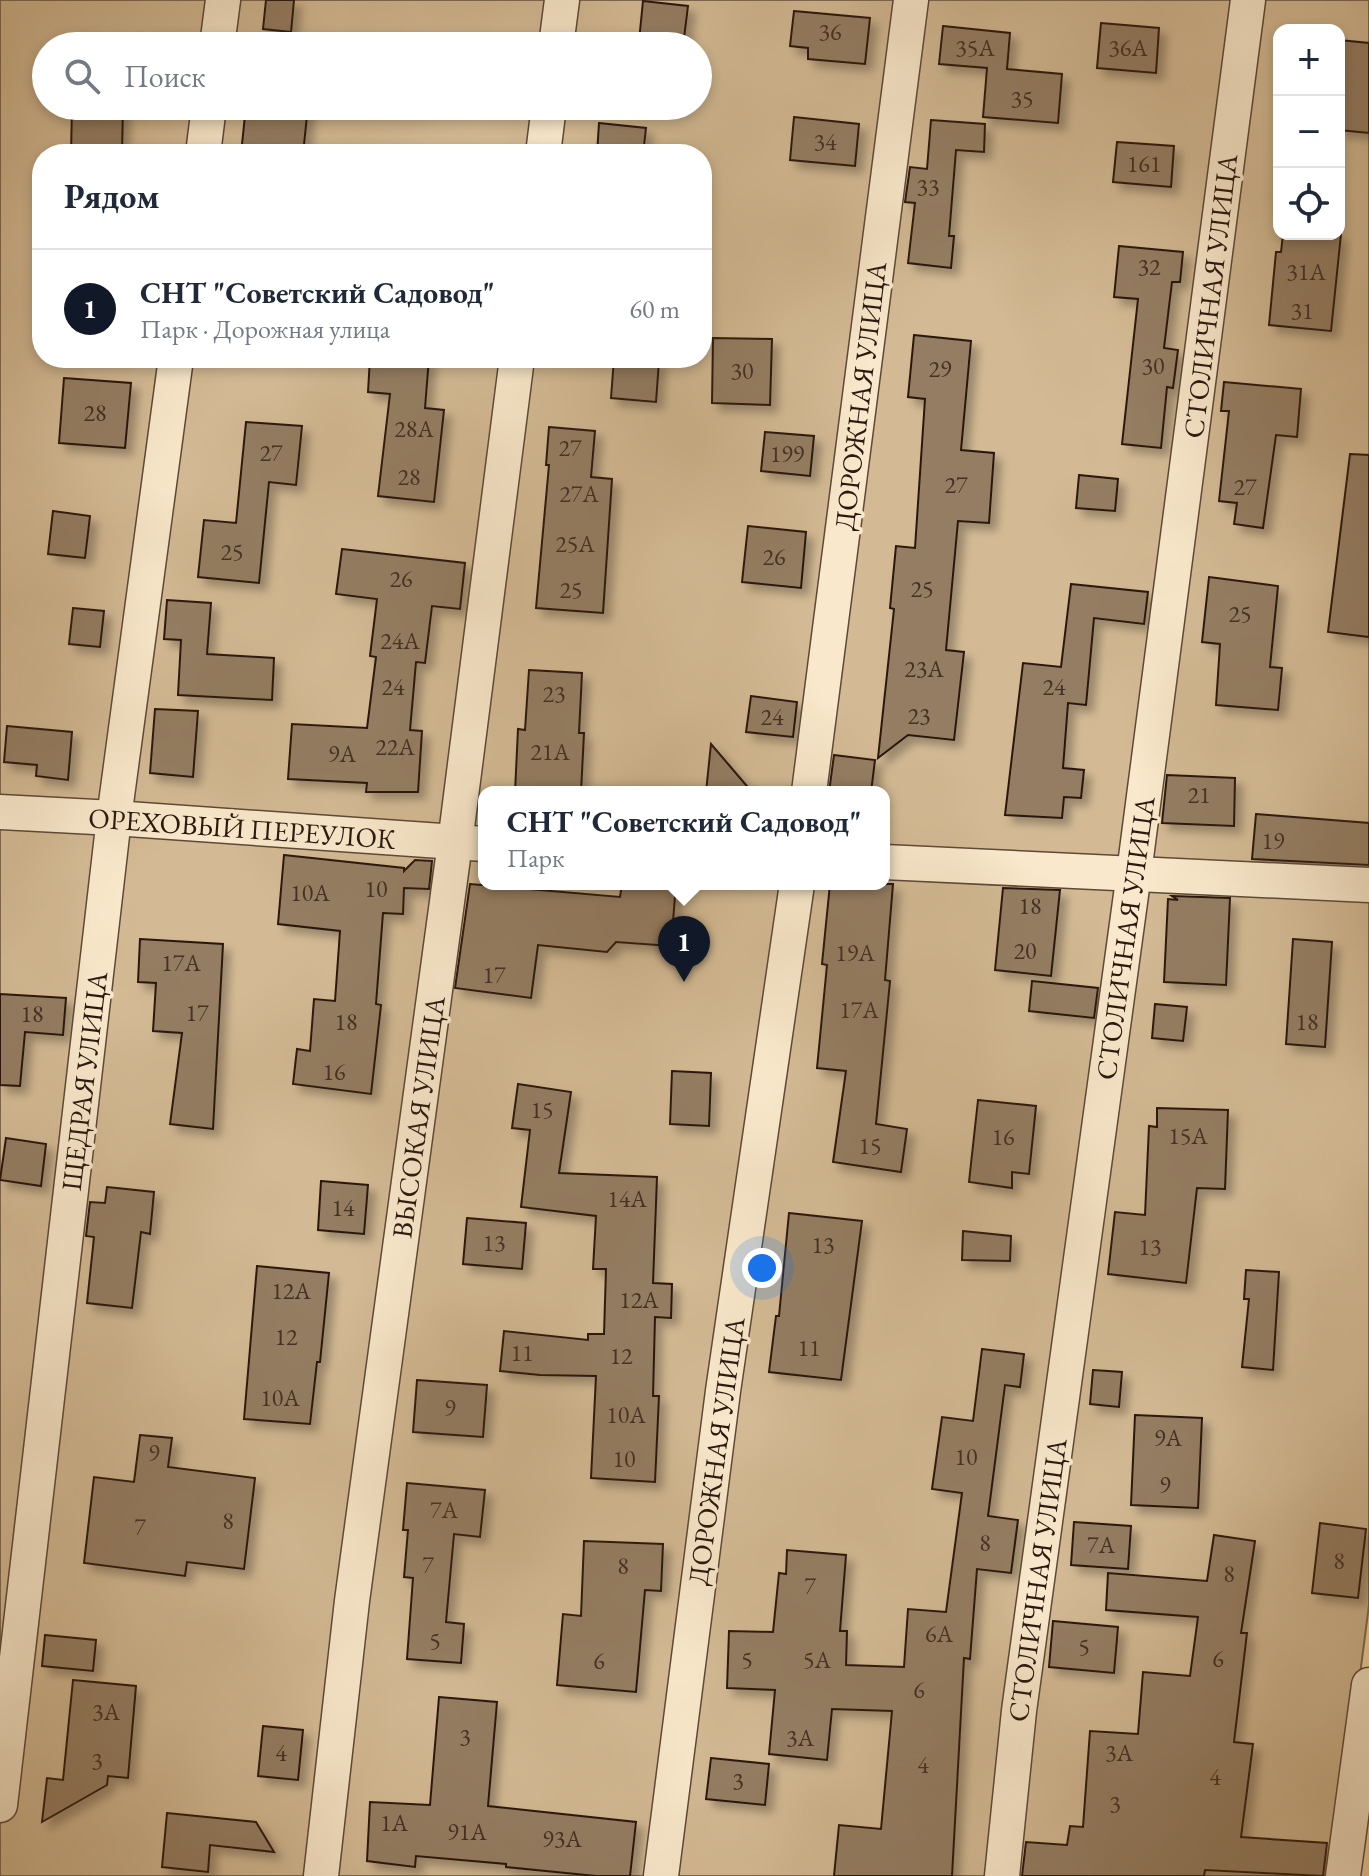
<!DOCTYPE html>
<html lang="ru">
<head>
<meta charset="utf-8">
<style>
	:root { --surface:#fff; --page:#f2f2f3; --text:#1f2937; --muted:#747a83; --line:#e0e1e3; --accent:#111827 }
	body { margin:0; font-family:"EB Garamond",serif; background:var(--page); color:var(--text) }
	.controls { position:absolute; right:24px; top:24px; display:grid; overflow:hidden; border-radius:16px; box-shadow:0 4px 12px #0003 }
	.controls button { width:72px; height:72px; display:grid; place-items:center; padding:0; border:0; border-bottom:2px solid var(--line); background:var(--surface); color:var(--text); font:40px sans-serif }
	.you { position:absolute; left:762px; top:1268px; width:28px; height:28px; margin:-20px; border:6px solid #fff; border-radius:50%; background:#1a73e8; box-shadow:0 0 0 12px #1a73e833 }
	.badge { display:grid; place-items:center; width:52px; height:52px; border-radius:50%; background:var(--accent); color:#fff; font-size:26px; font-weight:700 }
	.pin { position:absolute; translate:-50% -66px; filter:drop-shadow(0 2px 4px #0008) }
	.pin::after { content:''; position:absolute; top:42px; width:28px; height:24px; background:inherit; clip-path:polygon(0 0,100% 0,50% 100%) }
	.popup { position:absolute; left:478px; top:786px; width:412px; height:104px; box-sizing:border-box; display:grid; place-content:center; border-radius:16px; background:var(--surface); filter:drop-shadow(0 2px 6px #0005); font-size:26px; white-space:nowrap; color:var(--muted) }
	.popup b { font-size:30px; color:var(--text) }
	.popup::after { content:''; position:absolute; left:50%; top:100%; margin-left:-16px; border:16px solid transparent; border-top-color:var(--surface) }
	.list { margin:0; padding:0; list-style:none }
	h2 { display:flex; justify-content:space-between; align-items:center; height:104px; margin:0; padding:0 32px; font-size:34px }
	h2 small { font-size:26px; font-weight:400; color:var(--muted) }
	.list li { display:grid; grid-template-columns:52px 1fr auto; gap:24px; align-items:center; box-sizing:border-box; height:120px; padding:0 32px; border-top:2px solid var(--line) }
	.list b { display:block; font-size:30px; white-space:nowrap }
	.list p { margin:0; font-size:26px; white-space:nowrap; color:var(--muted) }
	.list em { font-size:26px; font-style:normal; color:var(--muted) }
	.icon { flex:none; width:44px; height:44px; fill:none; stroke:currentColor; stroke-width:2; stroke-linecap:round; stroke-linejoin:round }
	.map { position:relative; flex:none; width:1369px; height:1876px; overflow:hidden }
	.search { position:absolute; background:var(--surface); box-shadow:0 4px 12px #0003; left:32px; top:32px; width:680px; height:88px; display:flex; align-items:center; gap:20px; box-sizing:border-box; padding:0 28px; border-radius:44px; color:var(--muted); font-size:30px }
	.panel { position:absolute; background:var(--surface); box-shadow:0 4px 12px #0003; left:32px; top:144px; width:680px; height:224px; border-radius:32px }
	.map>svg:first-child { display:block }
</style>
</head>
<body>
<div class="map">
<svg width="1369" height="1876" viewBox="0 0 1369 1876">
	<defs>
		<filter id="shadow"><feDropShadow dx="7" dy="7" stdDeviation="4" flood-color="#0004"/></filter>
	</defs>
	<rect width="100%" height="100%" fill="#f6dbaf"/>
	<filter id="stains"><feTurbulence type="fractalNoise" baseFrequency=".0025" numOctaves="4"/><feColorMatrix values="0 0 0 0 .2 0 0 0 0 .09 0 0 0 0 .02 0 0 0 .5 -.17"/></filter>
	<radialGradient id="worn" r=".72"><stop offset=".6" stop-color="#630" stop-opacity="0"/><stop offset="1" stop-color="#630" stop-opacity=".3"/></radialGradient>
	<path fill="#d3ba94" stroke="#7e6952" stroke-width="2" fill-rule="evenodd" d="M0,0H1369V1605L1334,1876H0ZM1279,30H1339V234H1279ZM46,46H698V106H46ZM42,154H702V358H42ZM484,792H884V884H484Z"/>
	<g fill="#947d62" stroke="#2a180f" stroke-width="2" filter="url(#shadow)">
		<polygon points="266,0 294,0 291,32 263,29"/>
		<polygon points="643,1 688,6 683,46 639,41"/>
		<polygon points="794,11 870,18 865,64 808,59 808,48 790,46"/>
		<polygon points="1101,23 1159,28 1156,73 1097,68"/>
		<polygon points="943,26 1010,33 1007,69 1062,74 1058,123 983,117 987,68 939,64"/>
		<polygon points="1339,40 1369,43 1369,133 1339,130"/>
		<polygon points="72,106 123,106 122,154 71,154"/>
		<polygon points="246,106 308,106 303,154 241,154"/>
		<polygon points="794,117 859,124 855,166 790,160"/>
		<polygon points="931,120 985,124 984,152 956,150 949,236 954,236 951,268 908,263 915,203 905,202 910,167 927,169"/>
		<polygon points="599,123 646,128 643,154 597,154"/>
		<polygon points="1117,142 1174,146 1171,187 1113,182"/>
		<polygon points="1283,234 1341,234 1331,331 1269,325 1276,252 1281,252"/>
		<polygon points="1119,246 1183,252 1180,282 1172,282 1164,348 1178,350 1173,388 1167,387 1161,448 1122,444 1138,299 1114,297"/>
		<polygon points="914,335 971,341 961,450 994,453 989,523 958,521 946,650 964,652 954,740 908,735 878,758 894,609 890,608 896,546 915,548 925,399 908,397"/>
		<polygon points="713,338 772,339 770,405 712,403"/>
		<polygon points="370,358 429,358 425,408 444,410 434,502 378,496 390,394 368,392"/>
		<polygon points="614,358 659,361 656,402 611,398"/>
		<polygon points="64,378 131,383 125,448 59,443"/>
		<polygon points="1224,382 1301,389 1297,437 1276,435 1263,528 1234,524 1237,503 1219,501 1229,411 1221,411"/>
		<polygon points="246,422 302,426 296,485 269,482 259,583 198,577 204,520 236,523"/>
		<polygon points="549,427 595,431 591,477 612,479 603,613 536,608 549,465 546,465"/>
		<polygon points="765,432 814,436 810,476 761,471"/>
		<polygon points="1350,454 1369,455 1369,637 1328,632"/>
		<polygon points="1079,475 1118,479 1115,511 1076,508"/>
		<polygon points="53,511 90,516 85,558 48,554"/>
		<polygon points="748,526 806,532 801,588 742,582"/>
		<polygon points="342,549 465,563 460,609 432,606 425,663 416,662 410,730 422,731 418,792 366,792 367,783 288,779 292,724 367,728 376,657 370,656 377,599 336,594"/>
		<polygon points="1209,577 1278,586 1270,667 1282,668 1278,710 1216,705 1220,644 1202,642"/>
		<polygon points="1071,584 1148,592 1144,624 1094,618 1086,705 1068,703 1063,768 1084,770 1081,798 1064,797 1062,818 1005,815 1023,663 1061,667"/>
		<polygon points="167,600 211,603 207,654 274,658 272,700 178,695 181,640 164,639"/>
		<polygon points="73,608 104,611 100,647 69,644"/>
		<polygon points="529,670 582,673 579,733 584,733 581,792 515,792 518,729 525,730"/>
		<polygon points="751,696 797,702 793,737 746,732"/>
		<polygon points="155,709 198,711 193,777 150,773"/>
		<polygon points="7,726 72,732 68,780 36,776 37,765 4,762"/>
		<polygon points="711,744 752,792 706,792"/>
		<polygon points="834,755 875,760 871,792 829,792"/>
		<polygon points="1167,775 1235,778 1234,826 1162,823"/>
		<polygon points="1256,814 1369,823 1369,865 1252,859"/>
		<polygon points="284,855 404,868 404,871 415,860 432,861 429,889 404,888 403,914 383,913 376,1004 381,1005 371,1094 293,1084 297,1049 310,1051 314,999 335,1001 340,931 278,924"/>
		<polygon points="470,884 620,897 622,884 676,884 671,946 616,942 607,952 538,945 531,998 455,988"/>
		<polygon points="830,884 893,884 885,980 890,981 876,1124 907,1129 901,1172 833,1162 846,1071 817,1068 827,965 822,964"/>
		<polygon points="1003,888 1060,890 1051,976 995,970"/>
		<polygon points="1172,896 1230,898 1226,985 1164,982 1168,899 1178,900"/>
		<polygon points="140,939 223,944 213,1129 170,1124 182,1033 153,1031 156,983 138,982"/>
		<polygon points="1293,939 1332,942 1325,1047 1286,1044"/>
		<polygon points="1032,981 1098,988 1094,1018 1029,1011"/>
		<polygon points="0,994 66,998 63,1035 25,1032 20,1086 0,1085"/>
		<polygon points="1155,1004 1187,1007 1183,1041 1152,1038"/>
		<polygon points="672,1071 711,1073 709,1126 670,1124"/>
		<polygon points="518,1084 571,1092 559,1173 657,1177 653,1283 672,1284 671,1318 655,1317 653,1396 659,1396 655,1482 591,1478 596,1376 540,1375 500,1371 504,1331 588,1340 588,1334 604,1334 606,1269 593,1269 596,1216 521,1207 530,1130 512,1128"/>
		<polygon points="978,1100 1036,1106 1029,1174 1012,1172 1012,1188 969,1182"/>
		<polygon points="1157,1108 1228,1110 1225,1189 1197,1188 1186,1283 1108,1274 1115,1212 1145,1215 1149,1126 1157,1127"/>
		<polygon points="6,1138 46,1144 41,1186 0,1180"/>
		<polygon points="321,1181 368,1185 364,1234 318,1230"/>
		<polygon points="107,1187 154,1192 150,1234 141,1232 132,1308 87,1303 94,1237 86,1236 90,1202 105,1203"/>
		<polygon points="789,1213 862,1221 841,1380 769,1372 776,1316 779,1316"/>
		<polygon points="467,1218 526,1223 522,1269 463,1264"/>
		<polygon points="963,1231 1011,1236 1010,1261 962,1260"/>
		<polygon points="257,1266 329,1273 320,1362 317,1362 310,1424 244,1419"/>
		<polygon points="1246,1270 1279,1272 1273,1370 1242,1367 1249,1299 1244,1299"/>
		<polygon points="982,1349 1024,1354 1020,1387 1005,1385 988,1516 1018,1520 1011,1573 977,1569 970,1659 964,1658 952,1876 834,1876 839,1825 881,1829 892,1711 832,1709 827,1760 769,1754 775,1690 727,1688 729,1631 773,1632 779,1573 786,1574 787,1550 846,1555 840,1631 847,1631 846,1665 904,1667 908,1609 946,1612 962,1493 932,1489 942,1417 973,1421"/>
		<polygon points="1093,1370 1122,1372 1119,1407 1090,1404"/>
		<polygon points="417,1380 487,1385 483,1437 413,1432"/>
		<polygon points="1135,1415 1202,1418 1198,1508 1131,1505"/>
		<polygon points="140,1435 172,1438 168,1467 255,1478 244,1569 187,1562 185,1576 84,1563 94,1477 134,1482"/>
		<polygon points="407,1483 485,1490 480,1537 454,1534 446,1622 464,1624 461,1663 407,1659 413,1578 404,1577 408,1530 403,1530"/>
		<polygon points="1074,1522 1131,1526 1128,1569 1071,1565"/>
		<polygon points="1320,1523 1366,1529 1358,1598 1312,1593"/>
		<polygon points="1214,1535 1255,1541 1241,1633 1247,1633 1234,1742 1253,1744 1241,1837 1327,1843 1323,1876 1205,1870 1204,1876 1022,1876 1026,1842 1067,1845 1070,1826 1083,1827 1090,1731 1138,1734 1143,1672 1190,1676 1198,1617 1106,1610 1108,1573 1207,1581"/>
		<polygon points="584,1541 663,1544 661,1591 645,1590 636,1692 557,1685 563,1614 581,1616"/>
		<polygon points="1053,1621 1118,1627 1114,1673 1049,1667"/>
		<polygon points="45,1635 96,1640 93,1671 42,1666"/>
		<polygon points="73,1680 136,1686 128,1778 108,1776 107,1785 42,1822 47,1778 63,1780"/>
		<polygon points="439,1697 497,1702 488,1806 636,1822 630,1876 596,1876 506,1867 506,1864 416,1856 415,1867 367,1861 370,1802 430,1805"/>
		<polygon points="263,1726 303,1730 298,1780 258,1776"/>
		<polygon points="711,1758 769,1764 765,1805 706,1799"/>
		<polygon points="167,1813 256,1822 274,1852 210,1845 208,1872 162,1867"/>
	</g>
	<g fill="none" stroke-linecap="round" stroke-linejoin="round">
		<g stroke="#5d4937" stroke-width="37">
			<g id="street">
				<polyline points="217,46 223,0"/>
				<polyline points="556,46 562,0"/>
				<polyline points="203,154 209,106"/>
				<polyline points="543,154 549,106"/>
				<polyline points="809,792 911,0"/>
				<polyline points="0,812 114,818 484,844"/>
				<polyline points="884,862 1369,885"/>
				<polyline points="0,1805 114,818 176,358"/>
				<polyline points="321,1876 352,1601 455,843 517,358"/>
				<polyline points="661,1876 723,1391 797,884"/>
				<polyline points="1002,1876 1019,1711 1134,873 1248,0"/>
				<polyline points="1343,1876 1369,1685"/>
			</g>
		</g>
		<use href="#street" stroke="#f9e8cb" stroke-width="34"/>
	</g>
	<g text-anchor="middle" stroke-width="7" stroke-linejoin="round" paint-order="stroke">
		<g font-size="24" fill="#443124">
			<text x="830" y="40">36</text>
			<text x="975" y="56">35А</text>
			<text x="1128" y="56">36А</text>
			<text x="1022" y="107">35</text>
			<text x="825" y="150">34</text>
			<text x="1144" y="172">161</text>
			<text x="928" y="195">33</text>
			<text x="1149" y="275">32</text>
			<text x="1306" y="280">31А</text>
			<text x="1302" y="319">31</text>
			<text x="1153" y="374">30</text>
			<text x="940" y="377">29</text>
			<text x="742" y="379">30</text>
			<text x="95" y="421">28</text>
			<text x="414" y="437">28А</text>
			<text x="570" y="456">27</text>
			<text x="271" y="461">27</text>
			<text x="787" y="462">199</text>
			<text x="409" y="485">28</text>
			<text x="956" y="493">27</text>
			<text x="1245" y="495">27</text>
			<text x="579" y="502">27А</text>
			<text x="575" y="552">25А</text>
			<text x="232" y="560">25</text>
			<text x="774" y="565">26</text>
			<text x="401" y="587">26</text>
			<text x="922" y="597">25</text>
			<text x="571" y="598">25</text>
			<text x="1240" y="622">25</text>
			<text x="400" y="649">24А</text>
			<text x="924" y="677">23А</text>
			<text x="393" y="695">24</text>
			<text x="1054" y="695">24</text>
			<text x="554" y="702">23</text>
			<text x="919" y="724">23</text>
			<text x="772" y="725">24</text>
			<text x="395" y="755">22А</text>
			<text x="550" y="760">21А</text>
			<text x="342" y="762">9А</text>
			<text x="1199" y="803">21</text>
			<text x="1273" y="849">19</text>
			<text x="376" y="897">10</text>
			<text x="310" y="901">10А</text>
			<text x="1030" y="914">18</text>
			<text x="1025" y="959">20</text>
			<text x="855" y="961">19А</text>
			<text x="181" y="971">17А</text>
			<text x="494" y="983">17</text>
			<text x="859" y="1018">17А</text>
			<text x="197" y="1021">17</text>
			<text x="32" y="1022">18</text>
			<text x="346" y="1030">18</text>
			<text x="1307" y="1030">18</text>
			<text x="334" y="1080">16</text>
			<text x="542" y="1118">15</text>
			<text x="1188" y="1144">15А</text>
			<text x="1003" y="1145">16</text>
			<text x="870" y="1154">15</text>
			<text x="627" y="1207">14А</text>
			<text x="343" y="1216">14</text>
			<text x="494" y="1251">13</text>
			<text x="823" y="1253">13</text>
			<text x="1150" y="1255">13</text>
			<text x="291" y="1299">12А</text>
			<text x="639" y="1308">12А</text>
			<text x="286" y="1345">12</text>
			<text x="809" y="1356">11</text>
			<text x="522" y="1361">11</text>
			<text x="621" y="1364">12</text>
			<text x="280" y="1406">10А</text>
			<text x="450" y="1416">9</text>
			<text x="626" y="1423">10А</text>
			<text x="1168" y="1446">9А</text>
			<text x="154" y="1461">9</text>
			<text x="966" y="1465">10</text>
			<text x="624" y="1467">10</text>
			<text x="1165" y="1493">9</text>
			<text x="444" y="1518">7А</text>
			<text x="228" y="1529">8</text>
			<text x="140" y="1535">7</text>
			<text x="985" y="1551">8</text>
			<text x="1101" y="1553">7А</text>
			<text x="1339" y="1569">8</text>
			<text x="428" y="1573">7</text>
			<text x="623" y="1574">8</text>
			<text x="1229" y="1582">8</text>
			<text x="810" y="1594">7</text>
			<text x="939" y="1642">6А</text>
			<text x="435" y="1649">5</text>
			<text x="1084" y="1655">5</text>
			<text x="1218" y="1667">6</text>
			<text x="747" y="1668">5</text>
			<text x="817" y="1668">5А</text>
			<text x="599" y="1669">6</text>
			<text x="919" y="1698">6</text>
			<text x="106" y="1720">3А</text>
			<text x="465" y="1745">3</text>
			<text x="800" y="1746">3А</text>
			<text x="281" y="1761">4</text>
			<text x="1119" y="1761">3А</text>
			<text x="97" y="1769">3</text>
			<text x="923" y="1773">4</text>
			<text x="1215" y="1785">4</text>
			<text x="738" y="1789">3</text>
			<text x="1115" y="1812">3</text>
			<text x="394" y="1831">1А</text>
			<text x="467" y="1840">91А</text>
			<text x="562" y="1847">93А</text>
		</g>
		<g font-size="28" fill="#2a180f" stroke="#f9e8cb">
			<text transform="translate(1210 296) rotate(-83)" y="10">СТОЛИЧНАЯ УЛИЦА</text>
			<text transform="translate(860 396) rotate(-83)" y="10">ДОРОЖНАЯ УЛИЦА</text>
			<text transform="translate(242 828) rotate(4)" y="10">ОРЕХОВЫЙ ПЕРЕУЛОК</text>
			<text transform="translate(1125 938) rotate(-82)" y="10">СТОЛИЧНАЯ УЛИЦА</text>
			<text transform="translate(84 1081) rotate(-83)" y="10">ЩЕДРАЯ УЛИЦА</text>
			<text transform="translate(418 1117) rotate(-82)" y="10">ВЫСОКАЯ УЛИЦА</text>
			<text transform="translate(716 1451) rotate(-82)" y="10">ДОРОЖНАЯ УЛИЦА</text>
			<text transform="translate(1037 1580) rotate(-82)" y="10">СТОЛИЧНАЯ УЛИЦА</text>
		</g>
	</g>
	<rect width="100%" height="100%" filter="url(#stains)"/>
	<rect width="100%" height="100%" fill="url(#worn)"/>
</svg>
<div class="controls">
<button>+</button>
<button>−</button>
<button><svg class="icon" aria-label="locate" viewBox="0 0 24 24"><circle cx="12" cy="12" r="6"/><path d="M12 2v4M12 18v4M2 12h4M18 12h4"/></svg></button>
</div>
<div class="you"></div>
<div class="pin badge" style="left:684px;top:982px">1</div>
<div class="popup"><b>СНТ &quot;Советский Садовод&quot;</b>Парк</div>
<div class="search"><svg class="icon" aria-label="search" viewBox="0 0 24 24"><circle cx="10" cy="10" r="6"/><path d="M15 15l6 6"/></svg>Поиск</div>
<section class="panel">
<h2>Рядом<small></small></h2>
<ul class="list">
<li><span class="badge">1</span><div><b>СНТ &quot;Советский Садовод&quot;</b><p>Парк · Дорожная улица</p></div><em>60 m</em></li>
</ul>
</section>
</div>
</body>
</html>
